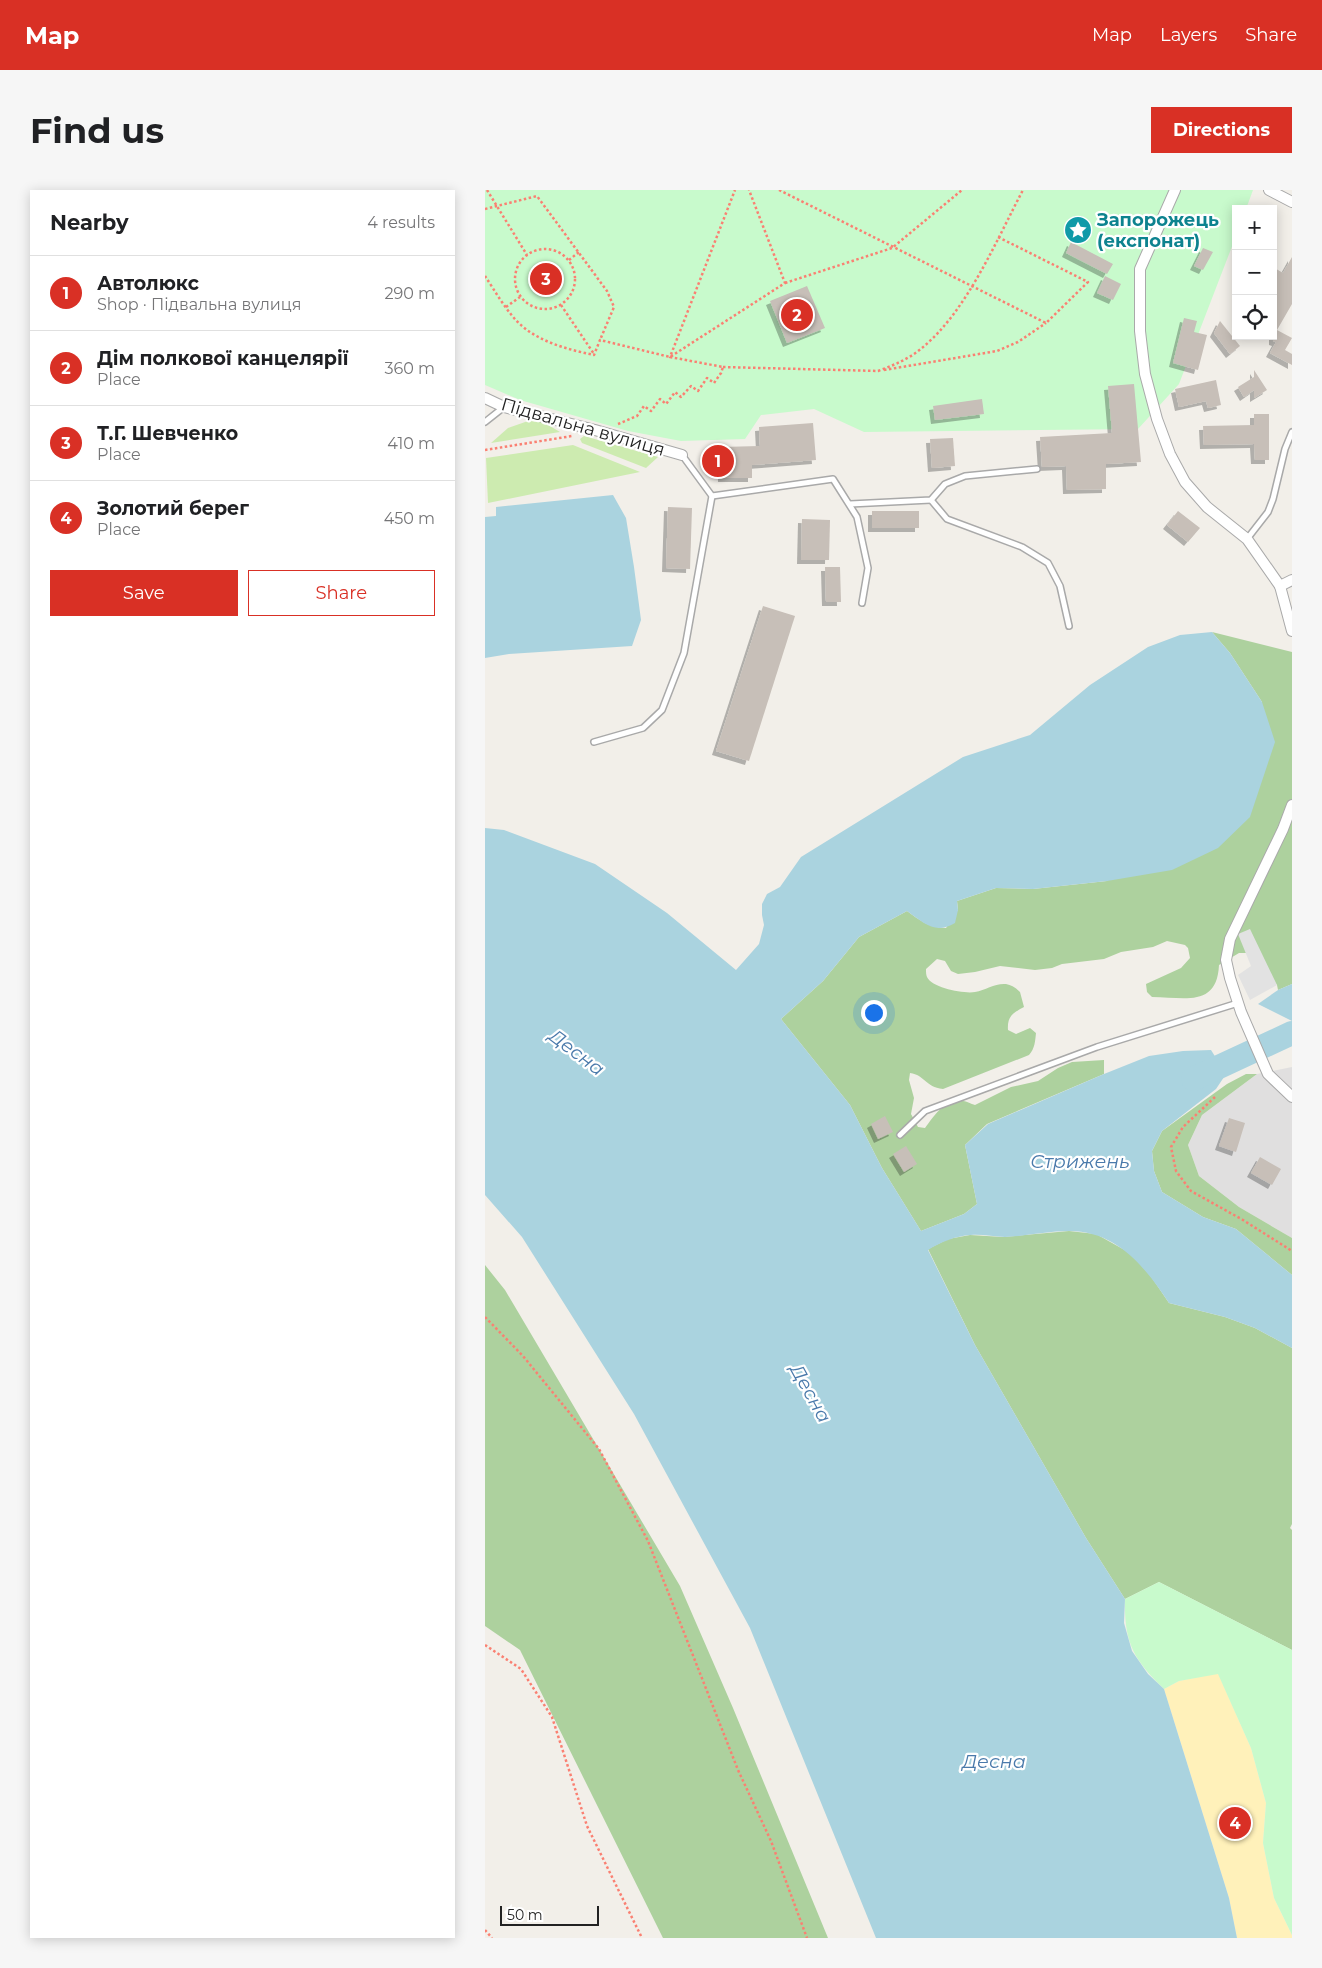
<!DOCTYPE html>
<html lang="en">
<head>
<meta charset="utf-8">
<style>
	:root { --surface:#fff; --page:#f6f6f6; --text:#202124; --muted:#757577; --line:#e0e0e0; --accent:#d93025 }
	body { margin:0; font-family:Montserrat,sans-serif; background:var(--page); color:var(--text) }
	.controls { position:absolute; right:15px; top:15px; display:grid; overflow:hidden; border-radius:0px; box-shadow:0 2px 12px #0003 }
	.controls button { width:45px; height:45px; display:grid; place-items:center; padding:0; border:0; border-bottom:1px solid var(--line); background:var(--surface); color:var(--text); font:25px sans-serif }
	.scale { position:absolute; left:15px; bottom:12px; width:99px; box-sizing:border-box; padding-left:5px; border:2px solid #222; border-top:0; font-size:14px; line-height:18px; white-space:nowrap; color:#222; -webkit-text-stroke:4px #fff; paint-order:stroke }
	.you { position:absolute; left:388px; top:822px; width:18px; height:18px; margin:-12px; border:4px solid #fff; border-radius:50%; background:#1a73e8; box-shadow:0 0 0 8px #1a73e833 }
	.badge { display:grid; place-items:center; width:32px; height:32px; border-radius:50%; background:var(--accent); color:#fff; font-size:16px; font-weight:700 }
	.pin { position:absolute; translate:-50% -50%; border:2px solid #fff; box-shadow:0 1px 5px #0006 }
	.list { margin:0; padding:0; list-style:none }
	h2 { display:flex; justify-content:space-between; align-items:center; height:65px; margin:0; padding:0 20px; font-size:21px }
	h2 small { font-size:16px; font-weight:400; color:var(--muted) }
	.list li { display:grid; grid-template-columns:32px 1fr auto; gap:15px; align-items:center; box-sizing:border-box; height:75px; padding:0 20px; border-top:1px solid var(--line) }
	.list b { display:block; font-size:19px; white-space:nowrap }
	.list p { margin:0; font-size:16px; white-space:nowrap; color:var(--muted) }
	.list em { font-size:16px; font-style:normal; color:var(--muted) }
	.actions { display:flex; gap:10px; padding:15px 20px }
	.actions a { flex:1; padding:11px 0; border:1px solid var(--accent); border-radius:0px; text-align:center; font-size:18px; color:var(--accent) }
	.actions .main { background:var(--accent); color:#fff }
	.icon { flex:none; width:28px; height:28px; fill:none; stroke:currentColor; stroke-width:2; stroke-linecap:round; stroke-linejoin:round }
	.map { position:relative; flex:none; width:807px; height:1748px; overflow:hidden; border-radius:0px }
	header { display:flex; align-items:center; gap:30px; box-sizing:border-box; height:70px; padding:0 25px; background:var(--accent); color:#fff }
	header strong { font-size:24px }
	nav { display:flex; gap:28px; margin-inline-start:auto; font-size:18px }
	.intro { display:flex; align-items:center; justify-content:space-between; box-sizing:border-box; height:120px; padding:0 30px }
	h1 { margin:0; font-size:35px }
	.button { padding:12px 22px; border-radius:0px; background:var(--accent); color:#fff; font-size:18px; font-weight:700 }
	main { display:flex; gap:30px; padding:0 30px }
	aside { flex:1; background:var(--surface); border-radius:0px; box-shadow:0 2px 12px #0003 }
	.map>svg:first-child { display:block }
</style>
</head>
<body>
<header>
<strong>Map</strong>
<nav><a>Map</a><a>Layers</a><a>Share</a></nav>
</header>
<div class="intro"><h1>Find us</h1><a class="button">Directions</a></div>
<main>
<aside>
<h2>Nearby<small>4 results</small></h2>
<ul class="list">
<li><span class="badge">1</span><div><b>Автолюкс</b><p>Shop · Підвальна вулиця</p></div><em>290 m</em></li>
<li><span class="badge">2</span><div><b>Дім полкової канцелярії</b><p>Place</p></div><em>360 m</em></li>
<li><span class="badge">3</span><div><b>Т.Г. Шевченко</b><p>Place</p></div><em>410 m</em></li>
<li><span class="badge">4</span><div><b>Золотий берег</b><p>Place</p></div><em>450 m</em></li>
</ul>
<div class="actions"><a class="main">Save</a><a>Share</a></div>
</aside>
<div class="map">
<svg width="807" height="1748" viewBox="0 0 807 1748">
	<defs>
		<filter id="shadow"><feDropShadow dx="-4" dy="4" stdDeviation="0" flood-color="#0004"/></filter>
	</defs>
	<rect width="100%" height="100%" fill="#f2efe9"/>
	<polygon fill="#e0dfdf" points="807,877 807,1048 754,1017 714,986 703,955 717,925 772,884"/>
	<g fill="#cdebb0">
		<polygon points="43,231 58,232 75,242 6,253 23,238"/>
		<polygon points="99,246 173,267 161,278 97,253 95,249"/>
		<polygon points="88,255 155,282 3,313 1,268"/>
	</g>
	<g fill="#add19e">
		<path d="M727,442L807,462V794L793,800L792,795L763,763H754L734,775C732,818 699,807 667,807L662,802L661,794L696,778L705,768L703,758L700,755L682,751L668,757L636,762L619,769L577,774L567,778L550,780L515,776L490,782L473,784L466,781L460,771L452,769L441,779C441,782 441,785 442,787C447,798 479,804 490,802C501,800 510,793 521,794C527,795 531,798 535,802L539,817C528,823 522,826 523,840L531,844L545,838L551,843C550,852 550,858 544,865L458,899C440,897 440,885 425,883L424,890L429,908L426,924L433,937L440,938C449,926 458,911 475,911C479,910 486,914 490,915L526,897L553,891L573,878L587,872L619,870V884L502,934L480,955L492,1014L479,1024L436,1041L397,978L365,915L296,829L338,791L374,747L422,721C434,730 445,738 461,738L473,720L472,711L511,698L548,699L622,691L777,512L745,463Z"/>
		<polygon points="761,884 772,884 717,925 703,955 714,986 754,1017 807,1048 807,1085 751,1039 718,1027 677,1002 669,981 667,961 677,941 742,894"/>
		<polygon points="584,1041 611,1044 645,1063 665,1085 684,1113 740,1127 770,1138 807,1158 807,1334 805,1338 807,1340 807,1460 674,1392 640,1409 601,1348 490,1155 443,1059 463,1049 485,1045 518,1047"/>
		<polygon points="0,1075 20,1100 195,1396 248,1518 343,1748 178,1748 35,1460 0,1436"/>
	</g>
	<polygon fill="#fff1ba" points="733,1483 766,1558 781,1613 778,1653 789,1708 807,1745 807,1748 752,1748 744,1708 679,1499 694,1491"/>
	<g fill="#c8facc">
		<polygon points="0,0 768,0 761,19 751,19 751,46 694,194 653,239 379,242 329,219 276,225 260,249 196,251 143,241 35,210 0,195"/>
		<path d="M674,1392L807,1460V1745L789,1708L778,1653L781,1613L766,1558L733,1484L694,1491L679,1499C648,1469 639,1452 640,1409Z"/>
	</g>
	<polygon fill="#e2e2e2" points="765,739 792,795 765,810 753,785 766,776 753,744"/>
	<g fill="#aad3df">
		<polygon points="128,305 141,328 149,377 156,430 147,456 24,464 0,468 0,327 11,326 11,317"/>
		<path d="M727,442L745,463L777,512L790,552L765,627L733,658L687,680L622,691L548,699L511,698L472,711L473,720L470,733C450,745 439,733 422,721L374,747L338,791L296,829L365,915L397,978L436,1041L479,1024L492,1014L480,955L503,934L619,884L664,866L698,861L726,860L736,876L739,887L731,899L677,941L667,961L669,981L677,1002L718,1027L751,1039L807,1085V1158L770,1138L740,1127L684,1113C660,1077 632,1041 584,1041C563,1041 541,1046 520,1047C509,1047 497,1044 486,1045C470,1046 456,1052 443,1060L490,1155L601,1348L640,1409L639,1433L647,1461L663,1484L679,1499L744,1708L752,1748H391L265,1438L149,1224L37,1047L0,1005V638L19,640L110,674L182,723L251,780L274,754L279,735L277,725V714L282,704L295,697L316,667L478,567L545,545L605,495L663,457L695,445Z"/>
		<polygon points="807,794 807,831 773,814 793,800"/>
	</g>
	<g fill="none" stroke-linecap="round" stroke-linejoin="round">
		<polyline stroke="#aad3df" stroke-width="24" points="708,889 807,843"/>
	</g>
	<g fill="#c7bfb8" filter="url(#shadow)">
		<polygon points="586,52 628,74 622,84 581,63"/>
		<polygon points="718,58 728,62 718,80 709,76"/>
		<polygon points="807,67 807,114 792,140 807,148 800,160 807,164 807,175 785,163 791,152 788,151 788,77 798,83"/>
		<polygon points="620,86 636,94 628,110 612,103"/>
		<polygon points="322,96 340,138 302,153 285,111"/>
		<polygon points="699,128 712,131 709,142 722,145 713,180 688,173"/>
		<polygon points="735,131 755,156 745,164 729,143"/>
		<polygon points="769,180 782,200 769,208 769,200 759,207 753,197 769,187"/>
		<polygon points="731,190 736,215 723,218 721,211 694,217 690,199"/>
		<polygon points="649,194 656,272 621,274 621,299 582,300 581,276 557,277 555,247 627,243 623,196"/>
		<polygon points="497,209 499,224 450,230 448,216"/>
		<polygon points="769,224 784,224 784,270 770,270 769,254 719,255 718,236 769,235"/>
		<polygon points="328,233 331,270 267,275 267,288 237,288 236,257 275,256 274,237"/>
		<polygon points="468,248 470,276 447,278 445,249"/>
		<polygon points="183,317 207,318 205,379 181,378"/>
		<rect x="387" y="321" width="47" height="17"/>
		<polygon points="693,321 715,338 703,352 682,335"/>
		<polygon points="317,329 345,330 344,370 316,370"/>
		<polygon points="340,377 355,377 356,412 341,412"/>
		<polygon points="278,416 310,426 264,571 231,561"/>
		<polygon points="400,926 408,942 393,949 386,934"/>
		<polygon points="744,928 760,933 751,962 734,956"/>
		<polygon points="421,956 432,974 419,982 408,964"/>
		<polygon points="775,967 796,979 787,995 766,983"/>
	</g>
	<g fill="none" stroke-linecap="round" stroke-linejoin="round">
		<g stroke="#a9a9a9" stroke-width="8">
			<g id="service">
				<polyline points="0,232 19,217"/>
				<polyline points="227,306 348,289 372,327 383,378 377,413"/>
				<polyline points="446,310 462,329 537,357 563,373 575,396 584,436"/>
				<polyline points="365,314 446,310 460,294 480,286 552,279"/>
				<polyline points="762,349 783,322 788,309 800,259 807,242"/>
				<polyline points="109,552 158,538 177,520 199,463 227,306 197,265"/>
				<polyline points="415,945 440,921 612,857 753,813"/>
			</g>
		</g>
		<g stroke="#a9a9a9" stroke-width="12">
			<g id="minor">
				<polyline points="690,0 655,79 655,141 660,184 672,229 685,264 700,292 722,317 762,349 795,396 807,441"/>
				<polyline points="784,0 807,12"/>
				<polyline points="0,208 19,217 110,240 197,265"/>
				<polyline points="795,396 807,390"/>
				<polyline points="807,615 798,639 745,749 741,770 745,788 756,822 783,884 807,907"/>
			</g>
		</g>
		<g stroke="#fa8072" stroke-width="2.5" stroke-dasharray="2.5 2.5" stroke-linecap="butt">
			<polyline points="2,0 42,65"/>
			<polyline points="294,0 561,133 603,92 513,47"/>
			<polyline points="0,19 52,6 122,101 129,117 115,150"/>
			<circle cx="60" cy="89" r="30"/>
			<polyline points="84,70 94,62"/>
			<path d="M0,86C10,101 23,124 37,136C57,153 85,160 109,165L115,150L185,167L300,93L264,0"/>
			<polyline points="300,93 407,58 477,0"/>
			<polyline points="76,115 109,164"/>
			<polyline points="21,117 35,107"/>
			<path d="M238,177L393,181C409,175 424,169 437,158C482,121 511,51 538,0"/>
			<polyline points="399,180 512,161 533,152 561,133"/>
			<polyline points="133,234 152,226 159,216 166,221 175,209 181,214 190,202 196,207 206,196 213,201 222,188 229,193 236,183 238,177 185,167 250,0"/>
			<polyline points="0,260 87,246"/>
			<polyline points="730,907 698,937 686,957 691,981 706,1001 758,1030 807,1061"/>
			<polyline points="0,1127 38,1166 114,1259 163,1351 253,1580 286,1651 322,1748"/>
			<polyline points="0,1455 36,1479 67,1527 102,1636 157,1748"/>
			<polyline points="0,1740 7,1748"/>
		</g>
		<use href="#service" stroke="#fff" stroke-width="5"/>
		<use href="#minor" stroke="#fff" stroke-width="10"/>
	</g>
	<defs>
		<g id="sight-disc" transform="scale(1.4375)"><circle r="9.5" fill="#0f9aa8" stroke="#fff"/><path d="M0-6L1.8-2.2L6-1.7L2.9 1.2L3.7 5.4L0 3.3L-3.7 5.4L-2.9 1.2L-6-1.7L-1.8-2.2Z" fill="#fff"/></g>
	</defs>
	<g fill-rule="evenodd">
		<use href="#sight-disc" x="593" y="40"/>
	</g>
	<g text-anchor="middle" stroke-width="4.5" stroke-linejoin="round" paint-order="stroke">
		<g font-size="18" font-weight="bold" fill="#0d838f" stroke="#fff" text-anchor="start">
			<text x="612" y="36">Запорожець<tspan x="612" dy="21">(експонат)</tspan></text>
		</g>
		<g font-size="18" fill="#222" stroke="#fff">
			<text transform="translate(98 237) rotate(16)" y="6">Підвальна вулиця</text>
		</g>
		<g font-size="19" font-style="italic" fill="#4a7aab" stroke="#fff">
			<text transform="translate(92 862) rotate(37)" y="7">Десна</text>
			<text x="595" y="978">Стрижень</text>
			<text transform="translate(326 1203) rotate(61)" y="7">Десна</text>
			<text x="509" y="1578">Десна</text>
		</g>
	</g>
</svg>
<div class="controls">
<button>+</button>
<button>−</button>
<button><svg class="icon" aria-label="locate" viewBox="0 0 24 24"><circle cx="12" cy="12" r="6"/><path d="M12 2v4M12 18v4M2 12h4M18 12h4"/></svg></button>
</div>
<div class="scale">50 m</div>
<div class="you"></div>
<div class="pin badge" style="left:233px;top:271px">1</div>
<div class="pin badge" style="left:312px;top:125px">2</div>
<div class="pin badge" style="left:61px;top:89px">3</div>
<div class="pin badge" style="left:750px;top:1633px">4</div>
</div>
</main>
</body>
</html>
